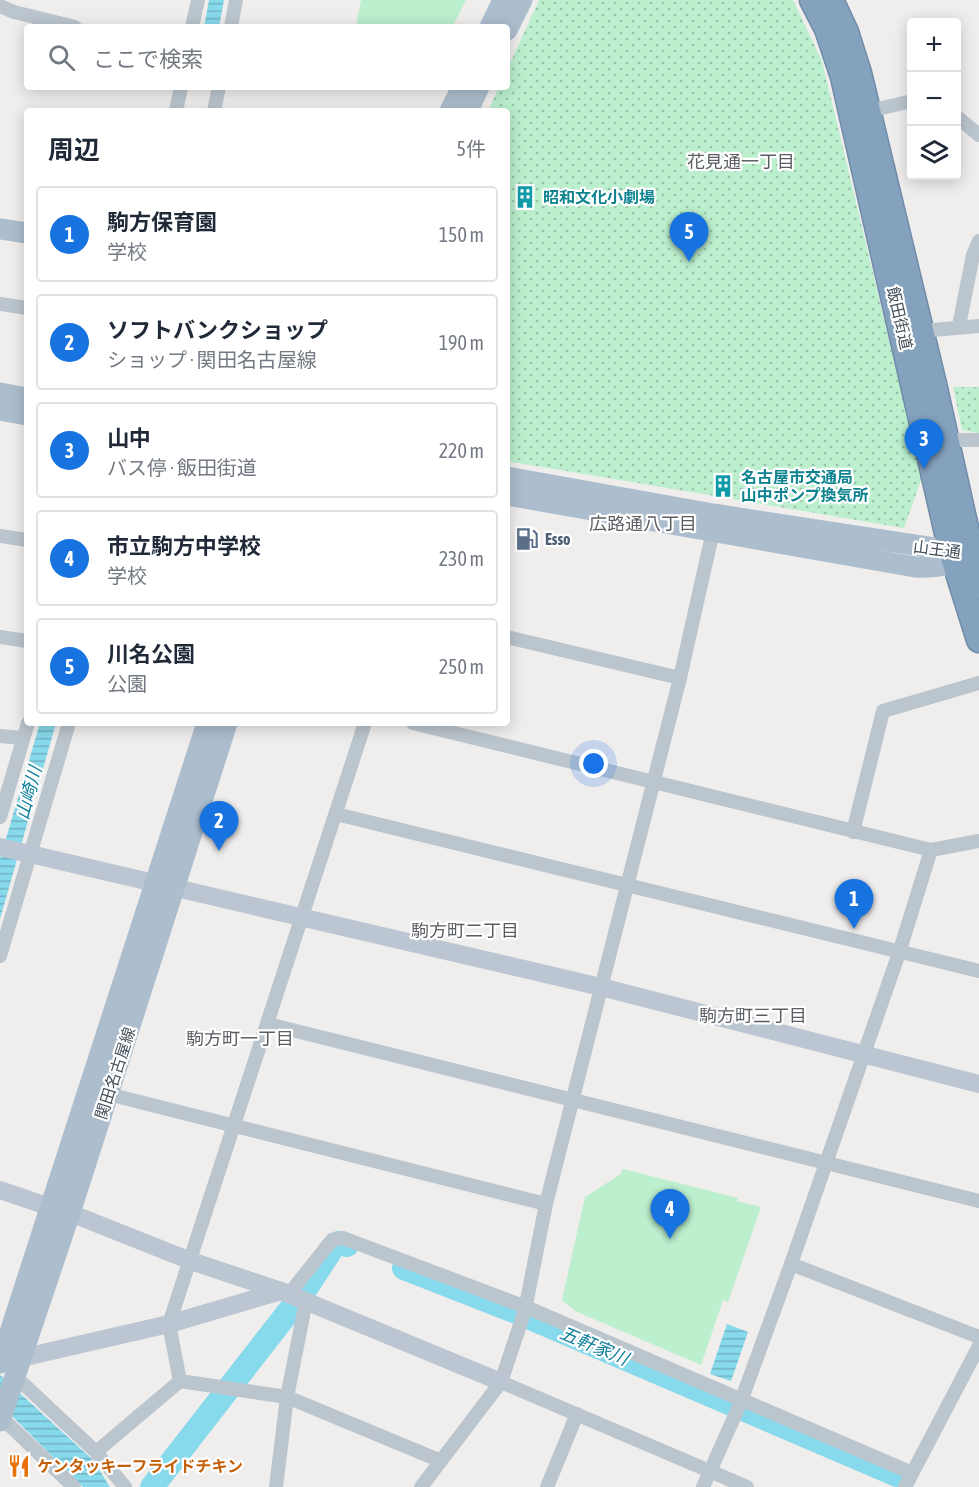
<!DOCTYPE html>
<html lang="ja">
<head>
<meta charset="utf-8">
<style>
	:root { --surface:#fff; --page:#f2f2f3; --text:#1f2937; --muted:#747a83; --line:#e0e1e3; --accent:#1773e0 }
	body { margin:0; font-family:"Asap Condensed","Noto Sans JP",sans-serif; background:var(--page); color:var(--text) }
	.controls { position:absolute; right:18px; top:18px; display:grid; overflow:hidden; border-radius:6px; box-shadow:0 3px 15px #0003 }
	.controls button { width:54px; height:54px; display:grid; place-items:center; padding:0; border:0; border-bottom:2px solid var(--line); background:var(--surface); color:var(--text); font:30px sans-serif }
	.you { position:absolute; left:594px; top:764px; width:21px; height:21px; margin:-15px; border:4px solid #fff; border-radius:50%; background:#1a73e8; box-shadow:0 0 0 9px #1a73e833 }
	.badge { display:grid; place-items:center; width:39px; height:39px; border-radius:50%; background:var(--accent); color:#fff; font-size:20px; font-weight:700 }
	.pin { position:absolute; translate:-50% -50px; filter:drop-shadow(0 2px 3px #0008) }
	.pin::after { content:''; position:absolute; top:32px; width:21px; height:18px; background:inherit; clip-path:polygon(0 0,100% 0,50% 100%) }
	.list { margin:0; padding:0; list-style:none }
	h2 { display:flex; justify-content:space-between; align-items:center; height:78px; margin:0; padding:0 24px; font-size:26px }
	h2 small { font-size:20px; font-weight:400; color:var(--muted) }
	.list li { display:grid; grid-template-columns:39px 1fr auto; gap:18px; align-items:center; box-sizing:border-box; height:96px; margin:0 12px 12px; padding:0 12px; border:2px solid var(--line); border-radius:6px }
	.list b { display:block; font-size:22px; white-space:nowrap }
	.list p { margin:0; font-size:20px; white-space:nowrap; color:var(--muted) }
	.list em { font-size:20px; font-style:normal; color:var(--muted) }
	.icon { flex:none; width:33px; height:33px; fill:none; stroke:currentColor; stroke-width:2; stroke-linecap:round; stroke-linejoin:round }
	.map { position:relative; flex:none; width:979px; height:1487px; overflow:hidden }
	.search { position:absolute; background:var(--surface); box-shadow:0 3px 15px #0003; left:24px; top:24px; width:486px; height:66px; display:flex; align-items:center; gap:15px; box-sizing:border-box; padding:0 21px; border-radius:6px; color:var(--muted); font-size:22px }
	.panel { position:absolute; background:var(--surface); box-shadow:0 3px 15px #0003; left:24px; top:108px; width:486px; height:618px; border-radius:6px }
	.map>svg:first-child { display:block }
</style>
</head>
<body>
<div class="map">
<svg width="979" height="1487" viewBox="0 0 979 1487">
	<defs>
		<pattern id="green-dots" width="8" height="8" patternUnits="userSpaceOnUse" patternTransform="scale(1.5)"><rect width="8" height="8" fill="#bbefce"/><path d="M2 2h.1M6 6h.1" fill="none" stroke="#9ac4aa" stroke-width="1.8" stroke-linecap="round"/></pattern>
		<pattern id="water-rules" width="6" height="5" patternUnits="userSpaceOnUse" patternTransform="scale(1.5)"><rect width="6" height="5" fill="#87d9ec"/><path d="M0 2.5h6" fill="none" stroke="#70b2c2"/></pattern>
	</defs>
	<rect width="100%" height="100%" fill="#f0eded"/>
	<g fill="url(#green-dots)">
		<polygon points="539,0 793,0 822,61 922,477 904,528 507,461 507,111 488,111 499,87 507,87 507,70"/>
		<polygon points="953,387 979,387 979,433 962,430"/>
	</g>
	<g fill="#bbefce">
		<polygon points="361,0 466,0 452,27 356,27"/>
		<polygon points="623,1169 738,1198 737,1201 761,1207 728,1302 723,1300 701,1365 575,1311 562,1300 585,1197 621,1174"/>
	</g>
	<g fill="url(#water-rules)">
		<polygon points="209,0 224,0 219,27 204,27"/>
		<polygon points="40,723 56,723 0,919 0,859"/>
		<polygon points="727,1324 748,1332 731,1381 710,1374"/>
		<polygon points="0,1375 93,1460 110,1487 83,1487 0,1404"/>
	</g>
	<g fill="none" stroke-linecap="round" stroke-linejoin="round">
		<g stroke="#87d9ec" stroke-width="24">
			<polyline points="404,1268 514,1311 897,1475"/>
			<polyline points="307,1287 333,1247 338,1243 347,1245"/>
			<polyline points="152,1487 293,1306"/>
		</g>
		<g stroke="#708ca9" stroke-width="27">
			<g id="highway">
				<polyline points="812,0 827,29 843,77 951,551 979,640"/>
				<polyline points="831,0 846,32 859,73 934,384 979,586"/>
			</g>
		</g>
		<g stroke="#bbc5cd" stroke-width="14">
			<polyline points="0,6 14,12 75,27"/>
			<polyline points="192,27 198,0"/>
			<polyline points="231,27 236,0"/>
			<polyline points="176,111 181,87"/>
			<polyline points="214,111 219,87"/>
			<polyline points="869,111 912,101"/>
			<polyline points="956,116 979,135"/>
			<polyline points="0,304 27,308"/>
			<polyline points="959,326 973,255 979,241"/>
			<polyline points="921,331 979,326"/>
			<polyline points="947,440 979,440"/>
			<polyline points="713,531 680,678 546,1204 525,1310 501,1382 747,1487"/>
			<polyline points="0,536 27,540"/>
			<polyline points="0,637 27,641"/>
			<polyline points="507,637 680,678"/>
			<polyline points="413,723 931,850 899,953 791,1264 740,1404 703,1487"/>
			<polyline points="0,736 23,738"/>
			<polyline points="336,814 979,971"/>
			<polyline points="0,817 28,723"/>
			<polyline points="853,832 883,711 979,683"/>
			<polyline points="931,850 979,841"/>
			<polyline points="0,956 69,723"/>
			<polyline points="268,1024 979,1201"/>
			<polyline points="108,1094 546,1204"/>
			<polyline points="791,1264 979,1337"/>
			<polyline points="289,1294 332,1240 343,1238 526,1307 912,1473"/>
			<polyline points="15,1376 96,1452 125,1487"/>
			<polyline points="180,1381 287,1397 441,1461"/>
			<polyline points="1,1417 74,1487"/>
			<polyline points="96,1452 180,1381 169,1324 365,723"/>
			<polyline points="276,1487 287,1397 306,1301"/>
			<polyline points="421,1487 501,1382"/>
			<polyline points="547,1487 577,1414"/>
			<polyline points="905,1487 979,1346"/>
		</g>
		<g stroke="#bbc6d2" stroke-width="18">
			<polyline points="0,847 601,987 979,1084"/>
			<polyline points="0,1190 50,1207"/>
			<polyline points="70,1213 191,1261 281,1291 501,1382"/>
			<polyline points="21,1358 169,1324 281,1291"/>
		</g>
		<g stroke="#acbdcd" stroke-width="21">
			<polyline points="490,27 503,0"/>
			<polyline points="507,30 522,0"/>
			<polyline points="450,111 462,87"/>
			<polyline points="468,111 479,87"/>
			<polyline points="0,229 27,233"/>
			<polyline points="0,393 27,398"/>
			<polyline points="0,410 27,415"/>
			<polyline points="507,477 713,514 967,553"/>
			<path d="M507,495L915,567C935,568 950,566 968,555"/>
			<polyline points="0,1363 207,723"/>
			<polyline points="0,1421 70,1213 227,723"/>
		</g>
		<use href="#highway" stroke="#84a1bd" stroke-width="24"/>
	</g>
	<defs>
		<g id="building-bare" transform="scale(1.8)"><path d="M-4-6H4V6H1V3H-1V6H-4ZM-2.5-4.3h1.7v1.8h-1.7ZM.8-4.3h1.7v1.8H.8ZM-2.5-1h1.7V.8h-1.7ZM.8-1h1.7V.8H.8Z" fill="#0f9aa8" stroke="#fff" stroke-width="2.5" paint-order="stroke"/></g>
		<g id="fuel-bare" transform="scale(1.8)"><path d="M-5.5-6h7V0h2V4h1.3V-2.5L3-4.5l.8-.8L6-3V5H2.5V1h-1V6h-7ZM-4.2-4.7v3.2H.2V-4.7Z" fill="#5c6f8a" stroke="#fff" stroke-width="2.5" paint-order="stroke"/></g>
		<g id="restaurant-bare" transform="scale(1.8)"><path d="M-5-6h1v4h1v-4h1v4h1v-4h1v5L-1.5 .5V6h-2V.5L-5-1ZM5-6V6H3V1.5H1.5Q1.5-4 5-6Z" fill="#e8710a" stroke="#fff" stroke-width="2.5" paint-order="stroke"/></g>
	</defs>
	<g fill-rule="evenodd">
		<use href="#building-bare" x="525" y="197"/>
		<use href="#building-bare" x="723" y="486"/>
		<use href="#fuel-bare" x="527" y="539"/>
		<use href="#restaurant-bare" x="19" y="1466"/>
	</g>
	<g text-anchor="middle" stroke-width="4.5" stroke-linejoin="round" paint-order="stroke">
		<g font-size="16" font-weight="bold" fill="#0d838f" stroke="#fff" text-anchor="start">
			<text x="543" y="203">昭和文化小劇場</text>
			<text x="741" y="483">名古屋市交通局<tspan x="741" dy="18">山中ポンプ換気所</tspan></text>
		</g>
		<g font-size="16" fill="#45515b" stroke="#fff">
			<text transform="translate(900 318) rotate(77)" y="6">飯田街道</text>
			<text transform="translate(937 549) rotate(7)" y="6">山王通</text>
			<text transform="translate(115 1073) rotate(-72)" y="6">関田名古屋線</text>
		</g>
		<g font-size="16" font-weight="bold" fill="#4e5e75" stroke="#fff" text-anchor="start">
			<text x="545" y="545">Esso</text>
		</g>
		<g font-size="16" font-weight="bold" fill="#c56008" stroke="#fff" text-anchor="start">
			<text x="37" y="1472">ケンタッキーフライドチキン</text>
		</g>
		<g font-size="18" fill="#5a5e62" stroke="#fff">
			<text x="741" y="168">花見通一丁目</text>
			<text x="643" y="530">広路通八丁目</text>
			<text x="465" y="937">駒方町二丁目</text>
			<text x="753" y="1022">駒方町三丁目</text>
			<text x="240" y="1045">駒方町一丁目</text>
		</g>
		<g font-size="18" font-style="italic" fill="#0c7e99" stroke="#fff">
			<text transform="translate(29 793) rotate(-75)" y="6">山崎川</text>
			<text transform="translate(594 1346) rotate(23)" y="6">五軒家川</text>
		</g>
	</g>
</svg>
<div class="controls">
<button>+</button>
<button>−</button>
<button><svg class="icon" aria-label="layers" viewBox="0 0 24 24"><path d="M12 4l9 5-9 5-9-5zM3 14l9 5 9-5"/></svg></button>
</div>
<div class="you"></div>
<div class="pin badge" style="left:854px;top:929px">1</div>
<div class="pin badge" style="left:219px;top:851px">2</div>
<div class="pin badge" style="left:924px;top:469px">3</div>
<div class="pin badge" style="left:670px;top:1239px">4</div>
<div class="pin badge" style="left:689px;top:262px">5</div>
<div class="search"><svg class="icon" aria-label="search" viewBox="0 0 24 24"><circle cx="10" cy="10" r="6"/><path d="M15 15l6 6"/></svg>ここで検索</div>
<section class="panel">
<h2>周辺<small>5件</small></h2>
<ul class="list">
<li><span class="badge">1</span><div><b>駒方保育園</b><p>学校</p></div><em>150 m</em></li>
<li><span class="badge">2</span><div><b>ソフトバンクショップ</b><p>ショップ · 関田名古屋線</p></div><em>190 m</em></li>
<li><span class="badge">3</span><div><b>山中</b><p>バス停 · 飯田街道</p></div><em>220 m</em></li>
<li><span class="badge">4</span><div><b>市立駒方中学校</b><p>学校</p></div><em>230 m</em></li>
<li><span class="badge">5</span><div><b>川名公園</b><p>公園</p></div><em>250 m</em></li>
</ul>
</section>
</div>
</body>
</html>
